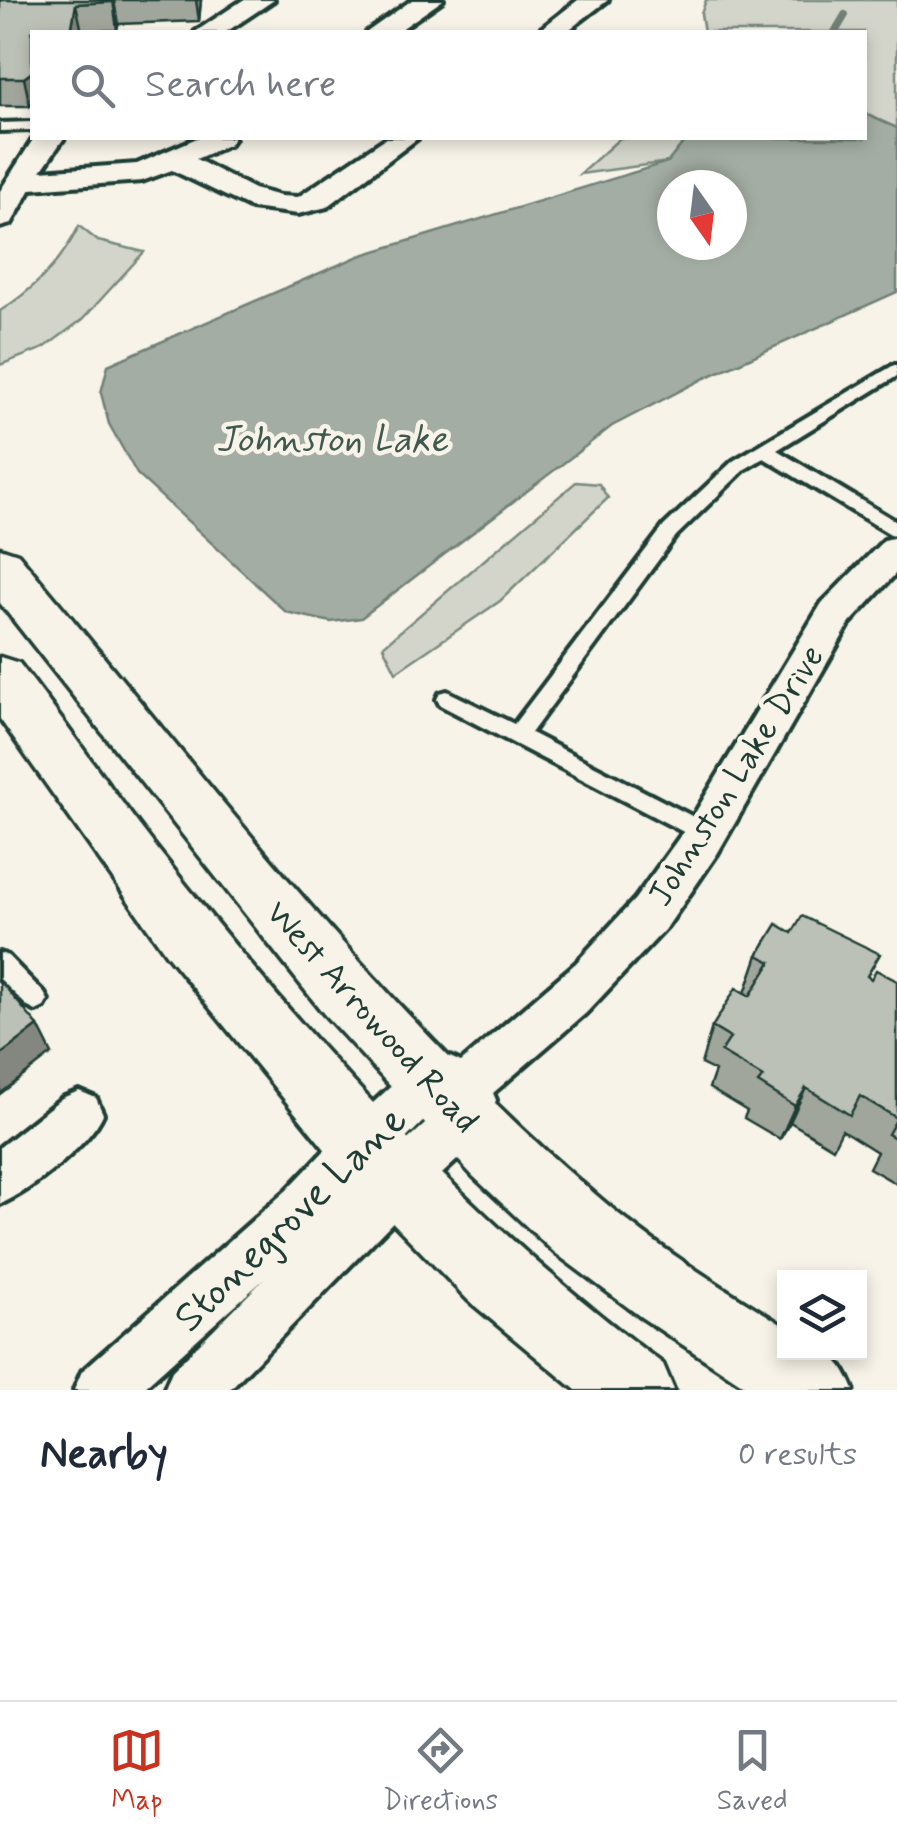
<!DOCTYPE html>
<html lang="en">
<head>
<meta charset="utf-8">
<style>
	:root { --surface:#fff; --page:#f6f6f7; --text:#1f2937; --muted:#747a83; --line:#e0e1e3; --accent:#c8321e }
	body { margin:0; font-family:Mynerve,sans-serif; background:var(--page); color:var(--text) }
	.controls { position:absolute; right:30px; bottom:30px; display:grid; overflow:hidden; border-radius:0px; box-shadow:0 5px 15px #0003 }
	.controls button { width:90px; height:90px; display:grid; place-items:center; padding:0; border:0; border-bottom:2px solid var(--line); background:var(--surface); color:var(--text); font:50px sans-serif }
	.compass { position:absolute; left:657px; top:170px; width:90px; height:90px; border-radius:50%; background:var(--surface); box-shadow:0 5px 15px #0003; rotate:166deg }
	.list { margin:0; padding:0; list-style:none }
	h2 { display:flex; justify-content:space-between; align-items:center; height:130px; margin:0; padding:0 40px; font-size:42px }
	h2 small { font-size:32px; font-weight:400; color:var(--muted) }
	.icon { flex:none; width:55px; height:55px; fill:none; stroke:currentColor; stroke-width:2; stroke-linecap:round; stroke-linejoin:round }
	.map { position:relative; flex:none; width:897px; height:1390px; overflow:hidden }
	.search { position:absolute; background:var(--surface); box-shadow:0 5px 15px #0003; left:30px; right:30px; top:30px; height:110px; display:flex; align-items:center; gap:25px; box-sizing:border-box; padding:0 35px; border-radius:0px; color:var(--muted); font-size:38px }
	.sheet { height:310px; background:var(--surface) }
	nav { display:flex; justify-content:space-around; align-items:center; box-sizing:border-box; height:140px; border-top:2px solid var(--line); background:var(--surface); font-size:28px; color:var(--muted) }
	nav a { display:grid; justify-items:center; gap:5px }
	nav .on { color:var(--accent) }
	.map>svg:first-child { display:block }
</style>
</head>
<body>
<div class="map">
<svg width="897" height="1390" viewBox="0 0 897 1390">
	<rect width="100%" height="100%" fill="#f7f3e8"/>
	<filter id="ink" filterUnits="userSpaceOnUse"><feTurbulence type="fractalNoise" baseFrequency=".01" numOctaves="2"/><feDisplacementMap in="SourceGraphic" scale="20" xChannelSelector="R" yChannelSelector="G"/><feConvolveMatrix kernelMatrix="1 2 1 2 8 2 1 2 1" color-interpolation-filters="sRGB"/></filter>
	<g filter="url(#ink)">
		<g fill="#d3d5ca" stroke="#79897f" stroke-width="2.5">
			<polygon points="706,0 897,0 897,128 865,114 864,32 704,32 701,14"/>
			<polygon points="620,138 687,138 668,162 580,174"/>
			<path d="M79,226L98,241L144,252L83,319L44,348L0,365V311C33,290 62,261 79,226Z"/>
			<polygon points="576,482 599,484 608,498 500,601 396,672 383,646"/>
		</g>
		<path fill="#a4ada3" stroke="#6f8077" stroke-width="2.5" fill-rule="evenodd" d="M865,114L897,128V292L705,378L612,426L361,618L331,622L286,612L137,474L109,424L101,393L108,365L359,256L668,162L687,138H864ZM672,185H732V245H672Z"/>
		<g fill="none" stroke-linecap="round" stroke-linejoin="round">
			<polyline stroke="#6f8077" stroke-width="8" points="835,32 845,15"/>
			<g stroke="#1f3d34" stroke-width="8">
				<g id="service">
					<polygon points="32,122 32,130 0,131 0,123"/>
					<polygon points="894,365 897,365 897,376 777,450 897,522 897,538 764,458 745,469 676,536 531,733 713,827 716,833 713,839 705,842 697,839 440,705 437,699 440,693 447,691 514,724 664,526 733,461"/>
					<polygon points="0,953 8,956 44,993 48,1000 44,1007 36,1011 28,1007 0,979"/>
				</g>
			</g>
			<g stroke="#1f3d34" stroke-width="8">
				<g id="minor">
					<polygon points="243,0 274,0 226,32 195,32"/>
					<polygon points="412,0 443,0 397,32 367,32"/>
					<polygon points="578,0 608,0 566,32 537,32"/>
					<polygon points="34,138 64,138 41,171 137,164 197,138 234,138 230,144 196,159 254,189 280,196 298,197 386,138 418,138 327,207 298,214 251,208 172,170 142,181 31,189 11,224 0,227 0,191"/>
					<path d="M897,537V572L850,623L717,854L667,927L586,1013L493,1093L496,1100L483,1136L418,1196L229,1390H164L172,1371L264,1279L141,1390H74L82,1371L287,1190L347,1127L413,1066L450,1057L461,1062L576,963L635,899L686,828L822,603L884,540ZM447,1103L446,1105L368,1176L441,1104Z"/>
					<path d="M79,1091L96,1098L103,1114C90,1144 31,1191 0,1204V1147L62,1098Z"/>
				</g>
			</g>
			<g stroke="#1f3d34" stroke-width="7">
				<g id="secondary">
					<path d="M0,548L18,554C205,776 380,1013 603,1201C659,1249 722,1287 784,1326V1352C826,1352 837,1348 854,1390H751L641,1317L554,1252L473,1176L324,1014L0,603Z"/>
					<path d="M0,657L19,663C66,723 108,786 155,846C307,1040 465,1217 663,1364L674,1390H576L469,1301L341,1169L166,954L0,719Z"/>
				</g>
			</g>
			<use href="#service" fill="#f7f3e8" fill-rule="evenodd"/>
			<use href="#minor" fill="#f7f3e8" fill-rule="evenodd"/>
			<use href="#secondary" fill="#f7f3e8" fill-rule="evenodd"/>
		</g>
		<g fill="#a1a69d" stroke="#1f3d34" stroke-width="2.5">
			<polygon points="0,0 201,0 199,21 118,24 117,30 82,31 30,106 0,106"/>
			<polygon points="758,955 871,979 897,981 897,1184 869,1168 877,1152 842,1130 833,1148 790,1122 780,1139 744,1118 747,1111 709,1088 715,1071 701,1064 712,1027 745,993"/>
		</g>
		<g fill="#83877f" stroke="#1f3d34" stroke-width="2.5">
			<polygon points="113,0 114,0 118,24 117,30"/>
			<polygon points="196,0 201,0 199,21"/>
			<polygon points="76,4 82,32 71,32"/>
			<polygon points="32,72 32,104 30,106 24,78"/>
			<polygon points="38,1026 52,1054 0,1094 0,1055"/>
			<polygon points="806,1088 790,1122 780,1139 795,1106"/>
		</g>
		<g fill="#bbc1b6" stroke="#1f3d34" stroke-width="2.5">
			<polygon points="0,0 113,0 112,2 76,4 71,32 32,32 32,72 24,78 0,78"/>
			<polygon points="802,916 880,954 867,976 871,979 876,970 897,981 897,1118 860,1096 850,1115 806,1088 795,1106 758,1083 763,1077 721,1052 730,1038 712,1027 736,988 750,996 771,962 758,955 777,924 792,933"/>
			<polygon points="2,983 38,1026 0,1055 0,984"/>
			<polygon points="897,1118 897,1139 888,1134"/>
		</g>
	</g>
	<g text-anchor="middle" stroke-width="9" stroke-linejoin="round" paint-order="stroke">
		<g font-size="35" fill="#1f3d34" stroke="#f7f3e8">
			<text transform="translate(735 775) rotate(-58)" y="12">Johnston Lake Drive</text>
			<text transform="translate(373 1016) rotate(48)" y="12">West Arrowood Road</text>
		</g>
		<g font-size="38" font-style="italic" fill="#405950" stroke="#f7f3e8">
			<text x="332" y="451">Johnston Lake</text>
		</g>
		<g font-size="42" fill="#1f3d34" stroke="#f7f3e8">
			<text transform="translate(289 1217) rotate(-44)" y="15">Stonegrove Lane</text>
		</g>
	</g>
</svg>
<div class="controls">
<button><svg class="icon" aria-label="layers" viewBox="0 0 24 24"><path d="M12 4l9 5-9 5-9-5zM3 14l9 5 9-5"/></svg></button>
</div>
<svg class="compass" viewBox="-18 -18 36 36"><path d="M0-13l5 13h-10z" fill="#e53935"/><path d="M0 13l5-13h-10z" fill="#747a83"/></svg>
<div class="search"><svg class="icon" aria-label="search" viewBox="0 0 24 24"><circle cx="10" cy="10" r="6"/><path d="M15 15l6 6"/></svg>Search here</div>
</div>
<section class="sheet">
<h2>Nearby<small>0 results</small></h2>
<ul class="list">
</ul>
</section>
<nav>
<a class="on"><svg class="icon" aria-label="map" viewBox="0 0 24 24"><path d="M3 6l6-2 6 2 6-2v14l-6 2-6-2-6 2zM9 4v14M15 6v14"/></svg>Map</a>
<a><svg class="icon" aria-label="directions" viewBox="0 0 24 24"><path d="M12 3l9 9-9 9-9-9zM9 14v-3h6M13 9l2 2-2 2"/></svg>Directions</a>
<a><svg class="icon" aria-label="saved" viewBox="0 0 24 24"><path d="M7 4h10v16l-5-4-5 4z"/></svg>Saved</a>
</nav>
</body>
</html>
